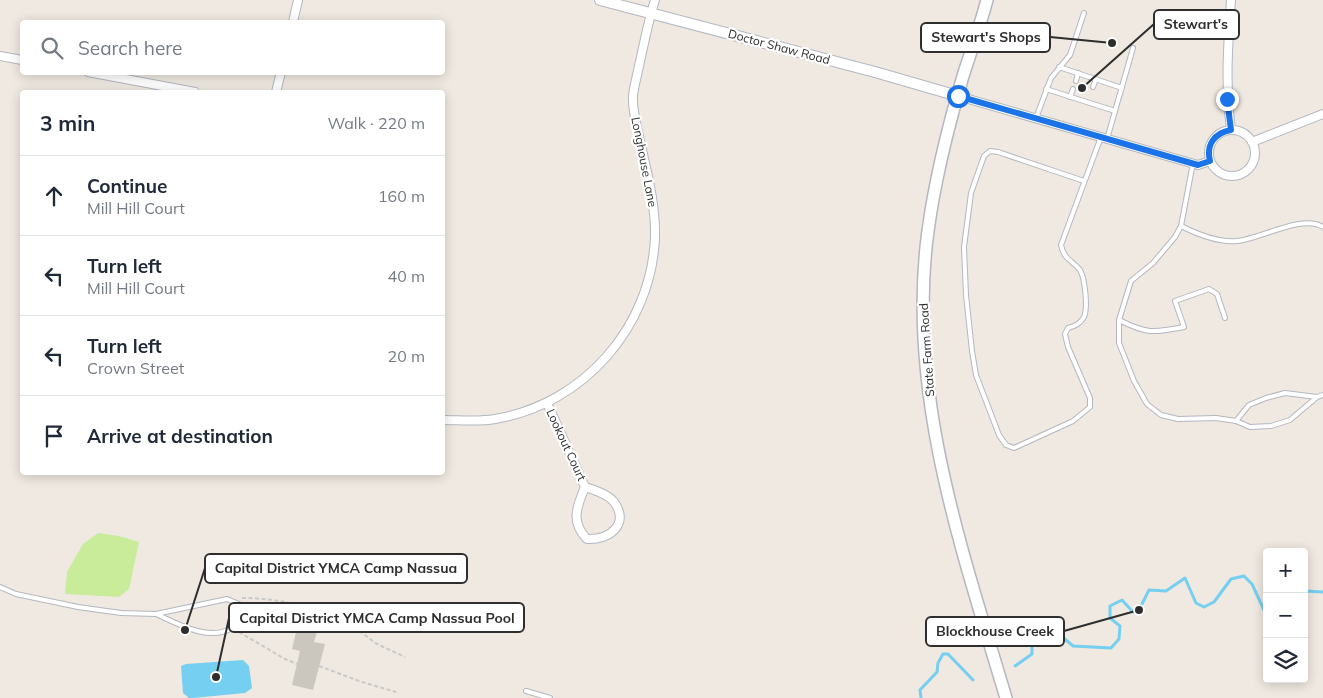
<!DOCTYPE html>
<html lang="en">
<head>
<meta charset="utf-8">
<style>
	:root { --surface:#fff; --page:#f6f6f7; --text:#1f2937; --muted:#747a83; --line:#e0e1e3 }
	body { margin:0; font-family:Mulish,sans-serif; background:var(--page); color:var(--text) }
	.controls { position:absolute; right:15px; bottom:15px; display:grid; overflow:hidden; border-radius:5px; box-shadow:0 2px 12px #0003 }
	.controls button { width:45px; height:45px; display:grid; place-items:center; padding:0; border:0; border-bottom:1px solid var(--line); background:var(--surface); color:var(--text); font:25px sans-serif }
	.stop { position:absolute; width:15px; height:15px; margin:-11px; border:4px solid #1a73e8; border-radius:50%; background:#fff }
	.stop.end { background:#1a73e8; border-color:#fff; box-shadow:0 1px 5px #0008 }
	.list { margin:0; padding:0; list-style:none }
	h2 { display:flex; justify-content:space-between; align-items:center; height:65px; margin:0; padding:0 20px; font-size:21px }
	h2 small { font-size:16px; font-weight:400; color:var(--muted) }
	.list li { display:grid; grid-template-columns:32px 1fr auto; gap:15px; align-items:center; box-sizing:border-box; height:80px; padding:0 20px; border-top:1px solid var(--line) }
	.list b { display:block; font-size:19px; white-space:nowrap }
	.list p { margin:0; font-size:16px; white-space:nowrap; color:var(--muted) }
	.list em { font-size:16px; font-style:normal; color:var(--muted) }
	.icon { flex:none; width:28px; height:28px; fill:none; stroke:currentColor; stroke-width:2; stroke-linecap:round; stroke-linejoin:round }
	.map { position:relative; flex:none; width:1323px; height:698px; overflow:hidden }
	.search { position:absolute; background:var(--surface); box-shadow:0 2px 12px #0003; left:20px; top:20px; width:425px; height:55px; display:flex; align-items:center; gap:12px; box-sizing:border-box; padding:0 18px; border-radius:5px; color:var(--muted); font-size:19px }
	.panel { position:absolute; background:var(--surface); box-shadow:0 2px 12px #0003; left:20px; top:90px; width:425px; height:385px; border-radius:5px }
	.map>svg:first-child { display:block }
</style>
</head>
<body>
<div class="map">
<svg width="1323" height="698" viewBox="0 0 1323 698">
	<rect width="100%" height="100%" fill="#efe9e1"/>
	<polygon fill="#c9ec9a" points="98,533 119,536 139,542 129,589 119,597 65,594 67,572 83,544"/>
	<polygon fill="#75cff0" points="243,660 249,666 252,688 245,693 193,698 189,698 183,693 181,666 186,664"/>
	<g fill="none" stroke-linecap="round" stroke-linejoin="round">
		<g stroke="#75cff0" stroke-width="3">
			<polyline points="1304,591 1323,592"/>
			<polyline points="1015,666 1032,654 1032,635 1034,629 1052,628 1073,646 1111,648 1119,639 1120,626 1110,618 1110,606 1122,600 1133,612 1139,610 1149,590 1166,591 1185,578 1196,603 1204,607 1214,602 1231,579 1244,576 1252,584 1264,610 1267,611"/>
			<polyline points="921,698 920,690 937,672 938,663 943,654 948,654 973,680"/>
		</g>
	</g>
	<polygon fill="#cbc7bf" points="298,624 318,628 314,642 325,644 313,690 292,685 300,651 292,649"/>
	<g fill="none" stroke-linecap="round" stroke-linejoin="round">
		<g stroke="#b4b7c1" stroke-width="6">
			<g id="service">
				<polyline points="1059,67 1122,88"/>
				<polyline points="1076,81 1078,73"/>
				<polyline points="1093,87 1096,79"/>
				<polyline points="1046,89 1115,111"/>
				<polyline points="1070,97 1073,89"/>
				<polyline points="1036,118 1051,78 1070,55 1084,13"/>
				<polyline points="1107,139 1133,48"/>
				<polyline points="1193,163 1181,226 1175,237 1153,263 1131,281 1119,320 1119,343 1134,381 1147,404 1161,415 1178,419 1216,418 1236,421 1250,427 1271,426 1290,420 1317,397 1323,395"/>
				<path d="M1084,181L998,152L990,151L984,156L971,193L964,247L966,295L972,351L976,375L999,435L1006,445L1014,448L1073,421L1090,407V398L1068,347L1065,334L1068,328C1075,326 1080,324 1084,317C1088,308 1085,278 1080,270C1072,260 1064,260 1061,245L1101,137"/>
				<path d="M1181,226C1197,234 1218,243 1237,241C1261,239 1301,214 1323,227"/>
				<path d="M1119,320C1147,334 1153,333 1184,327L1175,301L1209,289L1217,294L1225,318"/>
				<polyline points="1236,421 1249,405 1266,398 1285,393 1317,397"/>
				<path d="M0,587L16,594L78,607L121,613L156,614L227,599L239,604L243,616C240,620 236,626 232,628C209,642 178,624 156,614"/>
				<polyline points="526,691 550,698"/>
			</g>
		</g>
		<g stroke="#b4b7c1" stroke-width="10">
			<g id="minor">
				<polyline points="293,22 298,0"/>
				<polyline points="0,56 22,60"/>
				<polyline points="88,72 195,92"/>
				<polyline points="276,92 281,72"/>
				<polyline points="958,96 1198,165 1210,161"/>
				<path d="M1231,129C1225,85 1228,45 1231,0"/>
				<circle cx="1232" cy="153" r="23"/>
				<polyline points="1252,142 1323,114"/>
				<polyline points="547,403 585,487"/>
				<path d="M442,420C459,420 479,422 495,419C584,404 651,327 655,238C656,205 647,173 640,141C637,127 632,110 633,96C634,86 637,76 639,66C644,44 648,22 655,0"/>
				<path d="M585,487C594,490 608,494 614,502C630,524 610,540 587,539C570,522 577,506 585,487Z"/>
			</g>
		</g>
		<g stroke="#b4b7c1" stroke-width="12">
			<polyline id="tertiary" points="600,0 875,72 958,96"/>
		</g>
		<g stroke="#b4b7c1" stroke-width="14">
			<path id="secondary" d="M987,0C980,26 971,51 963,76C948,127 935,179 928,231C906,390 961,547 1006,698"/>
		</g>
		<g stroke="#c9c9c9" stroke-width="2" stroke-dasharray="4 2.5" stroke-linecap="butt">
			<path d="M242,598C279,598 316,607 349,624C358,629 366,636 374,642C384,648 395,652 405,657"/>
			<polyline points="239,632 285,659 297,664"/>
			<polyline points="319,666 362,682 396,692"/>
		</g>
		<use href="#service" stroke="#fff" stroke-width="4"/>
		<use href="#minor" stroke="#fff" stroke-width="8"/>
		<use href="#tertiary" stroke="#fff" stroke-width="10"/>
		<use href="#secondary" stroke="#fff" stroke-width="11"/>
	</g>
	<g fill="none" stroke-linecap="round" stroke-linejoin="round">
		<path stroke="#1a73e8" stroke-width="6" d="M958,96L1198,165L1210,161C1206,145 1214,133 1231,130L1227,99"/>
	</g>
	<g text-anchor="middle" stroke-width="4.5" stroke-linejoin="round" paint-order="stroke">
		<g font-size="12" fill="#2e2e2e" stroke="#fff">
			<text transform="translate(779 47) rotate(15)" y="4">Doctor Shaw Road</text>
			<text transform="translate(644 162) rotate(79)" y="4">Longhouse Lane</text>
			<text transform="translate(927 350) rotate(-94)" y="4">State Farm Road</text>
			<text transform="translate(566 445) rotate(65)" y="4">Lookout Court</text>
		</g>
	</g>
	<path fill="none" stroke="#2e2e2e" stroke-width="2" d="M1082 88L1154 24M1112 43L1050 37M185 630L205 568M216 677L229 618M1139 610L1064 631"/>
	<g fill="#2e2e2e" stroke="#fff" stroke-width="2">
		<circle cx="1082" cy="88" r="5"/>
		<circle cx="1112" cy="43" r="5"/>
		<circle cx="185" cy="630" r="5"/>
		<circle cx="216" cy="677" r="5"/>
		<circle cx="1139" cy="610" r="5"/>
	</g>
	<g fill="#fff" stroke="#2e2e2e" stroke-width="2">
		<rect x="1154" y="10" width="85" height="29" rx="5"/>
		<rect x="921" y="23" width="129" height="29" rx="5"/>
		<rect x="205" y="554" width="262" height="29" rx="5"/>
		<rect x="229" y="603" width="295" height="29" rx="5"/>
		<rect x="926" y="617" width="138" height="29" rx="5"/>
	</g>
	<g font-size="14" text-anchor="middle" font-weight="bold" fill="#2e2e2e">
		<text x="1196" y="29">Stewart's</text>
		<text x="986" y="42">Stewart's Shops</text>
		<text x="336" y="573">Capital District YMCA Camp Nassua</text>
		<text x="377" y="623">Capital District YMCA Camp Nassua Pool</text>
		<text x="995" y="636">Blockhouse Creek</text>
	</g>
</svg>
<div class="controls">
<button>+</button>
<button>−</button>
<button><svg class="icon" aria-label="layers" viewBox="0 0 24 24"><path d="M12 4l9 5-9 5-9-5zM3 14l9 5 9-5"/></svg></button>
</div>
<div class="stop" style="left:958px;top:96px"></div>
<div class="stop end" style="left:1227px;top:99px"></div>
<div class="search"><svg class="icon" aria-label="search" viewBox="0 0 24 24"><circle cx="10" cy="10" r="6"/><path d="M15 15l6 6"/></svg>Search here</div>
<section class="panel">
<h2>3 min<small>Walk · 220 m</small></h2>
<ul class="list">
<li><svg class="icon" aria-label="ahead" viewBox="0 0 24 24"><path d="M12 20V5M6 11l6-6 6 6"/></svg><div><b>Continue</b><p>Mill Hill Court</p></div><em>160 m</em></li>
<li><svg class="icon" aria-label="left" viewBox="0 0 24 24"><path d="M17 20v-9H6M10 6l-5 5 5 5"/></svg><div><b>Turn left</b><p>Mill Hill Court</p></div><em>40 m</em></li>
<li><svg class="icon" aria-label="left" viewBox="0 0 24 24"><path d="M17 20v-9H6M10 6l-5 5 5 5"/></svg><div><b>Turn left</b><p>Crown Street</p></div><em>20 m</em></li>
<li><svg class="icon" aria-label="arrive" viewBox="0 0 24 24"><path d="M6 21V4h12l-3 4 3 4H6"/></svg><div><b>Arrive at destination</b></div></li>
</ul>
</section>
</div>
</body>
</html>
